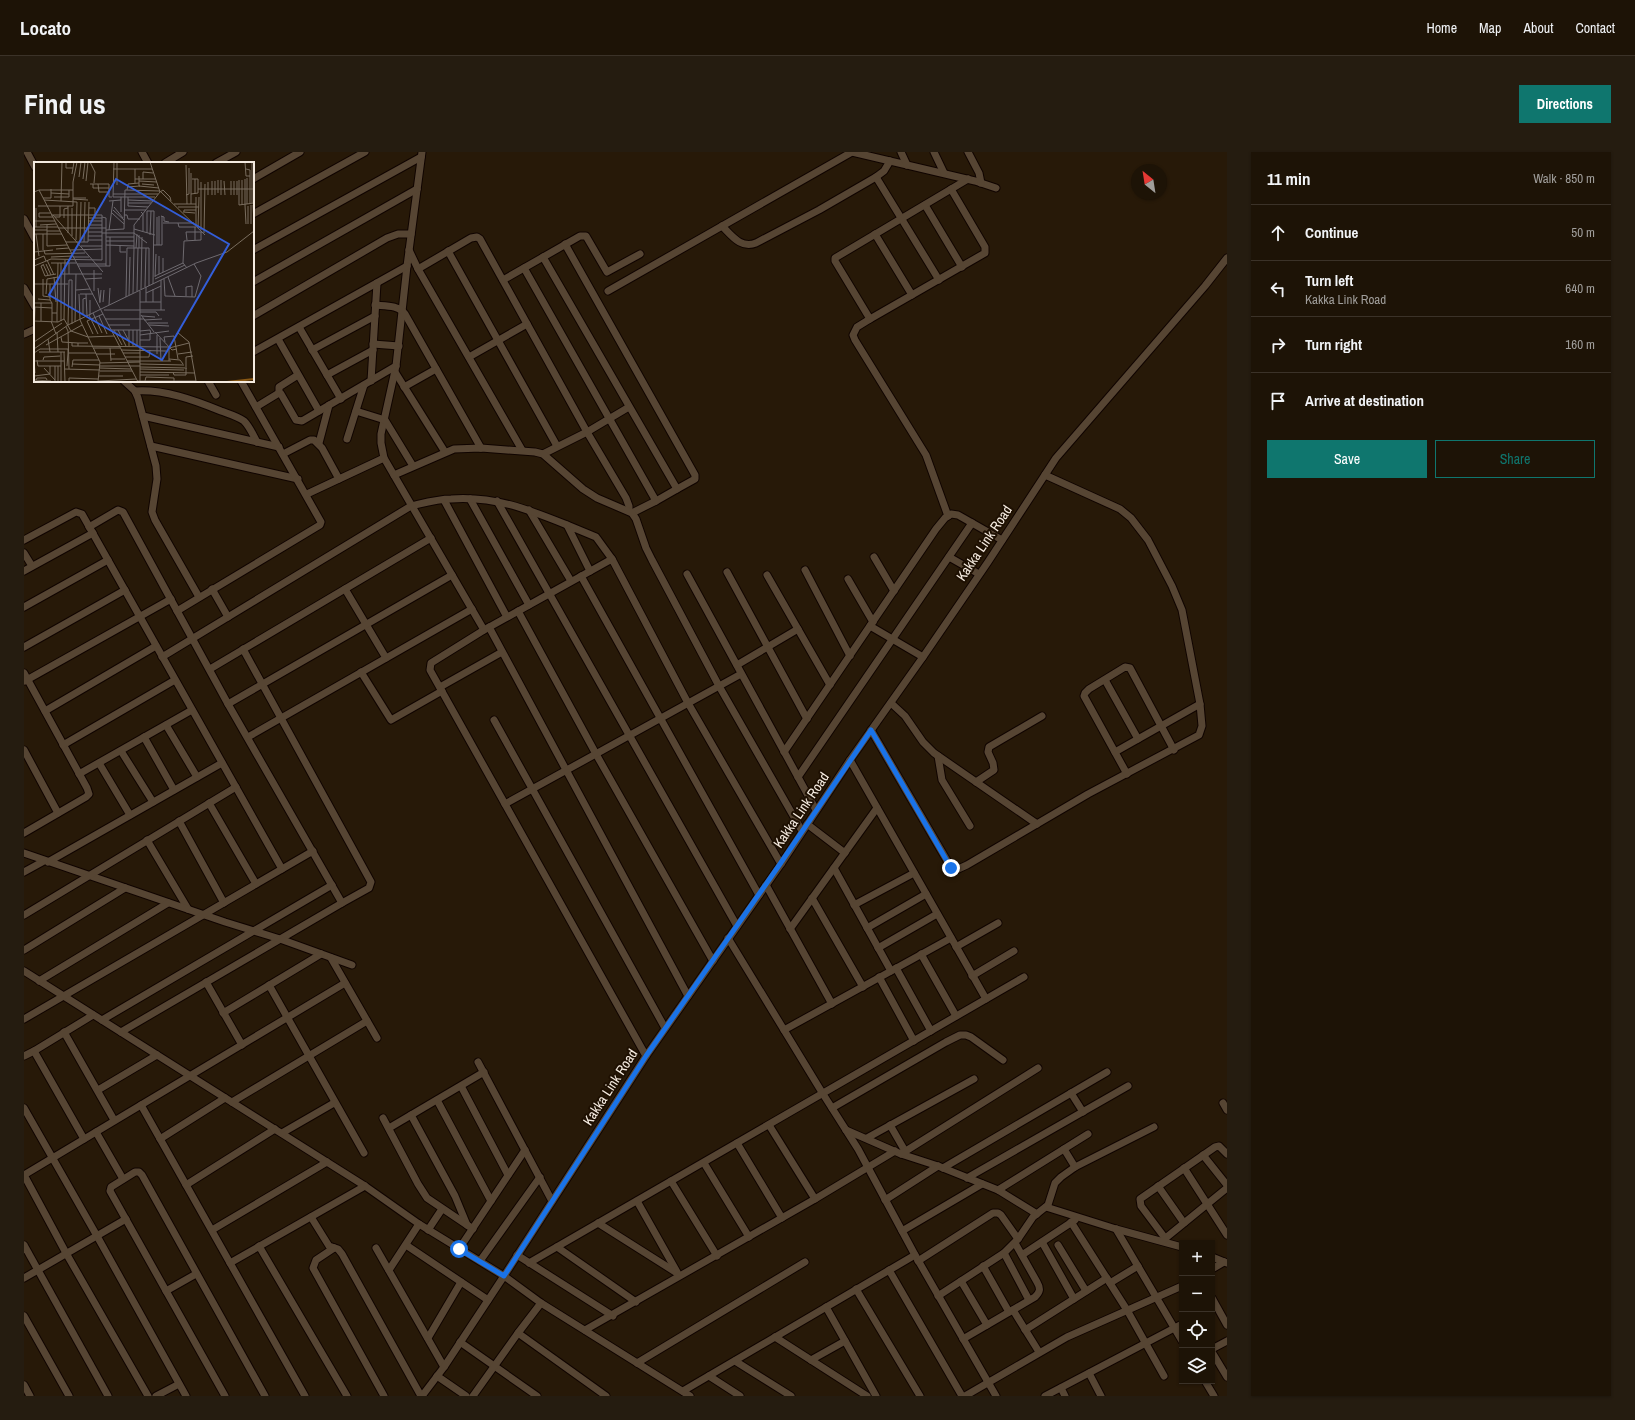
<!DOCTYPE html>
<html lang="en">
<head>
<meta charset="utf-8">
<style>
	:root { --surface:#1d1306; --page:#251c10; --text:#f1f3f6; --muted:#a09e9b; --line:#3b3228; --accent:#0f766e }
	body { margin:0; font-family:"Archivo Narrow",sans-serif; background:var(--page); color:var(--text) }
	.controls { position:absolute; right:12px; bottom:12px; display:grid; overflow:hidden; border-radius:0px; box-shadow:0 1px 3px #0004 }
	.controls button { width:36px; height:36px; display:grid; place-items:center; padding:0; border:0; border-bottom:1px solid var(--line); background:var(--surface); color:var(--text); font:20px sans-serif }
	.compass { position:absolute; left:1107px; top:12px; width:36px; height:36px; border-radius:50%; background:var(--surface); box-shadow:0 1px 3px #0004; rotate:330deg }
	.stop { position:absolute; width:12px; height:12px; margin:-9px; border:3px solid #1a73e8; border-radius:50%; background:#fff }
	.stop.end { background:#1a73e8; border-color:#fff; box-shadow:0 1px 4px #0008 }
	.list { margin:0; padding:0; list-style:none }
	h2 { display:flex; justify-content:space-between; align-items:center; height:52px; margin:0; padding:0 16px; font-size:17px }
	h2 small { font-size:13px; font-weight:400; color:var(--muted) }
	.list li { display:grid; grid-template-columns:26px 1fr auto; gap:12px; align-items:center; box-sizing:border-box; height:56px; padding:0 16px; border-top:1px solid var(--line) }
	.list b { display:block; font-size:15px; white-space:nowrap }
	.list p { margin:0; font-size:13px; white-space:nowrap; color:var(--muted) }
	.list em { font-size:13px; font-style:normal; color:var(--muted) }
	.actions { display:flex; gap:8px; padding:12px 16px }
	.actions a { flex:1; padding:9px 0; border:1px solid var(--accent); border-radius:0px; text-align:center; font-size:14px; color:var(--accent) }
	.actions .main { background:var(--accent); color:#fff }
	.icon { flex:none; width:22px; height:22px; fill:none; stroke:currentColor; stroke-width:2; stroke-linecap:round; stroke-linejoin:round }
	.map { position:relative; flex:none; width:1203px; height:1244px; overflow:hidden; border-radius:0px }
	header { display:flex; align-items:center; gap:24px; box-sizing:border-box; height:56px; padding:0 20px; background:var(--surface); border-bottom:1px solid var(--line) }
	header strong { font-size:19px }
	nav { display:flex; gap:22px; margin-inline-start:auto; font-size:14px }
	.intro { display:flex; align-items:center; justify-content:space-between; box-sizing:border-box; height:96px; padding:0 24px }
	h1 { margin:0; font-size:28px }
	.button { padding:10px 18px; border-radius:0px; background:var(--accent); color:#fff; font-size:14px; font-weight:700 }
	main { display:flex; gap:24px; padding:0 24px }
	aside { flex:1; background:var(--surface); border-radius:0px; box-shadow:0 1px 3px #0004 }
	.map>svg:first-child { display:block }
</style>
</head>
<body>
<header>
<strong>Locato</strong>
<nav><a>Home</a><a>Map</a><a>About</a><a>Contact</a></nav>
</header>
<div class="intro"><h1>Find us</h1><a class="button">Directions</a></div>
<main>
<div class="map">
<svg width="1203" height="1244" viewBox="0 0 1203 1244">
	<rect width="100%" height="100%" fill="#271908"/>
	<g fill="none" stroke-linecap="round" stroke-linejoin="round">
		<g stroke="#100400" stroke-width="9">
			<g id="minor">
				<polyline points="3,0 11,15"/>
				<polyline points="118,0 124,11"/>
				<polyline points="398,0 383,114 372,214 357,282 357,291 360,306 460,478"/>
				<polyline points="828,0 951,29 972,36"/>
				<polyline points="877,0 883,13"/>
				<polyline points="910,0 920,21"/>
				<polyline points="944,0 955,21 957,31"/>
				<polyline points="141,11 159,0"/>
				<polyline points="192,11 212,0"/>
				<polyline points="852,25 915,128"/>
				<polyline points="229,27 276,0"/>
				<polyline points="901,53 938,115"/>
				<polyline points="229,62 341,0"/>
				<polyline points="0,67 11,87"/>
				<path d="M698,74C708,84 717,97 732,91L795,58L852,25L860,19L866,9"/>
				<polyline points="851,82 888,143"/>
				<polyline points="541,92 671,323 671,327 653,337"/>
				<polyline points="229,98 397,5"/>
				<polyline points="385,98 394,117 498,298"/>
				<polyline points="424,99 533,294"/>
				<polyline points="519,105 653,337 632,349"/>
				<polyline points="500,116 632,349 608,361"/>
				<polyline points="394,117 447,86 453,85 456,87 563,280 602,346 605,354 605,359"/>
				<polyline points="479,128 556,84 562,84 583,120 616,102"/>
				<polyline points="229,130 393,37"/>
				<polyline points="0,136 11,155"/>
				<polyline points="584,139 828,0"/>
				<path d="M351,153C361,154 375,153 381,162L457,296"/>
				<polyline points="229,164 363,86 374,82 387,82"/>
				<polyline points="846,167 811,109 811,106 944,27"/>
				<polyline points="275,175 317,247"/>
				<polyline points="0,182 11,177"/>
				<polyline points="254,187 295,259"/>
				<polyline points="349,192 375,194"/>
				<polyline points="288,198 351,164"/>
				<polyline points="229,200 383,114"/>
				<polyline points="445,205 503,172"/>
				<polyline points="371,220 421,300"/>
				<polyline points="303,223 349,198"/>
				<polyline points="100,229 111,239 114,246 132,314 133,327 128,360 131,368 175,445"/>
				<polyline points="184,229 192,243"/>
				<polyline points="347,229 353,131"/>
				<polyline points="380,235 412,217"/>
				<path d="M111,239C140,237 170,248 197,259C205,262 213,264 220,269C226,275 229,283 233,290"/>
				<polyline points="255,241 255,235 274,223"/>
				<polyline points="232,255 255,241 257,242 272,268 278,269 372,214"/>
				<polyline points="332,259 361,268 389,314"/>
				<polyline points="119,264 255,295"/>
				<polyline points="323,287 340,233"/>
				<polyline points="295,291 305,253"/>
				<polyline points="127,294 274,327"/>
				<polyline points="259,302 286,288 290,288 298,296 315,327"/>
				<polyline points="519,302 563,280 605,255"/>
				<polyline points="370,323 430,297 457,296 511,300 519,302 559,337 573,346 608,361 612,367 622,396 628,408 695,534 778,679"/>
				<polyline points="283,342 360,306"/>
				<polyline points="446,347 505,453"/>
				<polyline points="420,348 483,465"/>
				<polyline points="473,349 713,774"/>
				<polyline points="505,358 547,429"/>
				<polyline points="924,364 902,303 831,188 829,183 833,175 846,167 961,101 961,95 927,37"/>
				<polyline points="65,375 94,358 99,360 204,552 318,751 97,880"/>
				<polyline points="0,388 52,360 58,362 258,717"/>
				<polyline points="0,401 8,414"/>
				<polyline points="850,405 870,439"/>
				<polyline points="925,405 955,422"/>
				<polyline points="781,418 826,504"/>
				<polyline points="0,419 69,381"/>
				<polyline points="566,419 543,373 572,385 588,407"/>
				<polyline points="703,420 783,567"/>
				<polyline points="663,422 792,658"/>
				<polyline points="743,423 806,533"/>
				<polyline points="557,424 735,743"/>
				<polyline points="824,427 849,470"/>
				<polyline points="188,437 204,465"/>
				<polyline points="321,437 362,506"/>
				<polyline points="0,455 84,408"/>
				<polyline points="153,459 296,373 297,370 217,229"/>
				<polyline points="494,459 572,602 689,809"/>
				<polyline points="846,474 899,505"/>
				<polyline points="465,475 664,844"/>
				<polyline points="0,495 101,438"/>
				<polyline points="219,497 347,730 345,736 318,751"/>
				<path d="M138,505L387,354C400,351 414,347 427,347C471,344 503,357 543,373"/>
				<polyline points="713,513 774,477"/>
				<polyline points="186,517 407,386"/>
				<polyline points="337,520 367,568 418,539"/>
				<polyline points="0,521 63,636 65,642 62,645 0,681"/>
				<polyline points="1081,528 1114,587"/>
				<polyline points="1,529 147,447"/>
				<polyline points="416,535 478,500"/>
				<polyline points="867,551 881,564 899,590 910,601 1013,672"/>
				<polyline points="204,552 428,423"/>
				<polyline points="21,559 132,494"/>
				<polyline points="470,568 641,876"/>
				<polyline points="142,573 173,625"/>
				<polyline points="847,578 925,712 929,718 932,718 943,713 1064,642 1175,583 1178,574 1176,552 1158,458 1148,434 1124,388 1107,366 1096,357 1021,323"/>
				<polyline points="120,585 150,638"/>
				<polyline points="224,585 448,457"/>
				<polyline points="39,593 151,528"/>
				<polyline points="0,598 34,661"/>
				<polyline points="97,599 129,650"/>
				<polyline points="760,600 912,377 921,366 927,362 934,363 978,388"/>
				<polyline points="1091,600 1176,552"/>
				<polyline points="914,604 918,628 946,674"/>
				<polyline points="826,608 962,847"/>
				<polyline points="75,611 106,663"/>
				<polyline points="55,622 168,558"/>
				<polyline points="1103,622 1060,544 1061,541 1065,537 1101,515 1106,516 1150,598"/>
				<polyline points="774,625 948,371"/>
				<polyline points="952,630 970,618 969,611 964,600 965,595 1018,564"/>
				<polyline points="185,651 232,732"/>
				<polyline points="481,652 717,522"/>
				<polyline points="155,669 200,751"/>
				<polyline points="783,672 821,701"/>
				<polyline points="123,688 164,757"/>
				<polyline points="0,701 201,770 256,787 328,813"/>
				<polyline points="24,710 198,611"/>
				<polyline points="810,716 867,819"/>
				<polyline points="0,720 20,709"/>
				<polyline points="742,733 808,852"/>
				<polyline points="788,746 839,835"/>
				<polyline points="830,753 890,721"/>
				<polyline points="0,763 212,635"/>
				<polyline points="843,776 902,742"/>
				<polyline points="766,777 853,656"/>
				<polyline points="704,786 799,942 834,997 891,1103 972,1244"/>
				<polyline points="932,795 974,771"/>
				<polyline points="854,796 913,762"/>
				<polyline points="0,798 101,736"/>
				<polyline points="897,802 932,864"/>
				<polyline points="307,806 353,886"/>
				<polyline points="872,816 907,879"/>
				<polyline points="0,819 341,1034 395,1072 480,1124 517,1151 666,1244"/>
				<polyline points="948,824 990,799"/>
				<polyline points="855,825 890,889"/>
				<polyline points="15,829 144,751"/>
				<polyline points="182,830 218,893"/>
				<polyline points="245,833 340,1001"/>
				<polyline points="199,861 297,802"/>
				<polyline points="0,867 289,699"/>
				<polyline points="78,868 308,733"/>
				<polyline points="760,878 927,786"/>
				<polyline points="40,880 90,968"/>
				<polyline points="0,904 10,899"/>
				<polyline points="622,904 406,518 407,511 460,478 588,407 664,551 757,712"/>
				<polyline points="454,910 528,1049"/>
				<polyline points="437,934 484,1023"/>
				<polyline points="74,938 133,903"/>
				<polyline points="1047,941 1059,960"/>
				<polyline points="413,948 467,1049"/>
				<polyline points="208,950 343,869"/>
				<polyline points="1199,951 1203,958"/>
				<polyline points="117,953 281,1244"/>
				<polyline points="0,956 73,1084 162,1244"/>
				<polyline points="808,956 922,890 936,883 942,883 947,885 979,908"/>
				<polyline points="387,963 431,1044 443,1073"/>
				<polyline points="359,966 394,1032 403,1046 449,1077"/>
				<polyline points="745,973 791,1047"/>
				<polyline points="866,973 881,999"/>
				<polyline points="365,976 460,920"/>
				<polyline points="822,978 877,1002 914,1014 974,1038 1013,1062"/>
				<polyline points="72,980 99,1027"/>
				<polyline points="258,981 310,951"/>
				<polyline points="843,986 950,927"/>
				<polyline points="60,987 10,899 69,863"/>
				<polyline points="136,987 201,946"/>
				<polyline points="713,991 758,1066"/>
				<polyline points="1040,997 1051,1015"/>
				<polyline points="877,1002 1014,916"/>
				<polyline points="1179,1003 1203,1033"/>
				<polyline points="680,1011 725,1085"/>
				<polyline points="919,1016 1083,920"/>
				<polyline points="1160,1016 1203,1083"/>
				<polyline points="0,1023 321,831"/>
				<polyline points="0,1023 42,1101 124,1244"/>
				<polyline points="943,1026 1104,934"/>
				<polyline points="647,1029 693,1104"/>
				<polyline points="162,1033 251,977"/>
				<polyline points="1134,1034 1160,1071"/>
				<polyline points="974,1038 1064,982"/>
				<polyline points="861,1048 914,1014"/>
				<polyline points="613,1049 653,1120"/>
				<polyline points="1022,1055 1092,1077 1158,1095"/>
				<polyline points="287,1065 305,1094 314,1097 318,1102 397,1244"/>
				<polyline points="1047,1070 1103,1158 1140,1224"/>
				<polyline points="574,1071 653,1121"/>
				<polyline points="1092,1077 1158,1189"/>
				<polyline points="188,1078 303,1010"/>
				<polyline points="404,1078 418,1057"/>
				<polyline points="878,1079 958,1032"/>
				<polyline points="1141,1086 1117,1054 1116,1047 1191,995 1195,994 1203,1002"/>
				<polyline points="1138,1089 1203,1036"/>
				<polyline points="1018,1090 1050,1147"/>
				<polyline points="0,1093 84,1244"/>
				<polyline points="382,1093 464,1148"/>
				<polyline points="1034,1093 1062,1139"/>
				<polyline points="235,1094 323,1244"/>
				<polyline points="533,1095 612,1150"/>
				<polyline points="310,1096 292,1108 289,1116 360,1244"/>
				<polyline points="352,1096 420,1215"/>
				<polyline points="435,1097 501,998"/>
				<polyline points="980,1101 1005,1148"/>
				<polyline points="493,1103 589,1164"/>
				<polyline points="998,1103 1051,1068"/>
				<polyline points="1188,1105 1203,1111"/>
				<polyline points="456,1109 516,1025"/>
				<polyline points="894,1109 969,1061 974,1061 977,1063 994,1087"/>
				<polyline points="206,1111 341,1034"/>
				<polyline points="505,1111 1000,825"/>
				<polyline points="959,1114 985,1160"/>
				<polyline points="1188,1117 1200,1110"/>
				<polyline points="365,1118 395,1072"/>
				<polyline points="865,1118 938,1244"/>
				<polyline points="0,1126 102,1067"/>
				<polyline points="937,1129 963,1173"/>
				<polyline points="1086,1131 1114,1114"/>
				<polyline points="832,1137 896,1244"/>
				<polyline points="142,1139 172,1122"/>
				<polyline points="914,1144 980,1101 994,1087 1009,1065 1024,1053 1031,1031 1037,1025 1051,1015 1130,975"/>
				<polyline points="1188,1146 1203,1173"/>
				<polyline points="802,1155 852,1244"/>
				<polyline points="989,1158 1015,1200"/>
				<polyline points="0,1164 45,1244"/>
				<polyline points="561,1178 791,1047 871,999"/>
				<polyline points="1001,1178 1083,1126"/>
				<polyline points="494,1181 582,1244"/>
				<polyline points="751,1185 843,1244"/>
				<polyline points="404,1186 437,1130"/>
				<path d="M939,1187L1011,1145C1016,1140 1017,1137 1013,1130L991,1091"/>
				<polyline points="436,1190 513,1244"/>
				<polyline points="1188,1197 1203,1189"/>
				<polyline points="1188,1200 1203,1225"/>
				<polyline points="787,1208 821,1189"/>
				<polyline points="711,1209 767,1244"/>
				<polyline points="613,1211 781,1110"/>
				<polyline points="1065,1221 1077,1244"/>
				<polyline points="413,1224 442,1244"/>
				<polyline points="685,1224 716,1244"/>
				<polyline points="1181,1229 1190,1244"/>
				<polyline points="0,1233 6,1244"/>
				<polyline points="1037,1236 1041,1244"/>
				<polyline points="659,1239 891,1103"/>
				<polyline points="132,1244 155,1232"/>
				<polyline points="201,1244 86,1039 87,1035 111,1020 115,1020 118,1023 241,1244"/>
				<polyline points="398,1244 420,1215 480,1124 622,904 757,712 826,608 899,505 964,410 1032,306 1181,134 1203,106"/>
				<polyline points="449,1244 494,1181 517,1151"/>
				<polyline points="941,1244 1043,1185 1158,1134"/>
				<polyline points="1021,1244 1158,1172"/>
			</g>
		</g>
		<use href="#minor" stroke="#564533" stroke-width="7"/>
	</g>
	<g fill="none" stroke-linecap="round" stroke-linejoin="round">
		<polyline stroke="#1a73e8" stroke-width="5" points="435,1097 480,1124 622,904 756,712 847,578 927,716"/>
	</g>
	<g text-anchor="middle" stroke-width="4" stroke-linejoin="round" paint-order="stroke">
		<g font-size="14" fill="#f5ebe0" stroke="#1e1002">
			<text transform="translate(960 391) rotate(-56)" y="5">Kakka Link Road</text>
			<text transform="translate(777 658) rotate(-56)" y="5">Kakka Link Road</text>
			<text transform="translate(586 935) rotate(-57)" y="5">Kakka Link Road</text>
		</g>
	</g>
	<g transform="translate(10 10)">
		<rect width="220" height="220" fill="#271908"/>
		<path fill="none" stroke="#895813" stroke-width="2" d="M193,220L220,217"/>
		<path fill="none" stroke="#796d5e" stroke-width="1" d="M32,0V6H39M56,0L61,10L60,21M80,0L79,35H121M211,0L212,14H216M218,0V41M152,3L153,42M79,7H118M101,7V21M212,7L216,8V42M38,12L40,0M105,14V24L125,26M45,15L47,0M213,16V42M49,17L51,0M101,17H122M109,17V10L119,11M161,17V32M211,17V43M184,18V31M187,18V33M205,18V43L220,41M52,19L54,0M105,19L123,20M190,19L191,33M174,20V33M56,22H75V35H78M59,22V26H75M64,22L65,30H75M108,22L120,23M83,23V0M93,25L106,24M164,27H220M5,28H39M93,28L94,22L105,21M126,29L171,73M0,30L5,28L104,220M126,30L129,28L136,35L137,39M17,31L35,32M79,32H124M157,32L164,31V17H158M152,33L155,32V6M178,33V19M181,33V19M197,33V19M200,33V19M203,33V19M20,35H35V28M94,35V44L114,45M9,36H17V27M39,36H52M39,37L54,38M10,38L43,40L42,78M94,38L119,39M27,39L28,0M75,39L87,38M94,41H117M140,42H162M157,42V11M208,43V18M211,43L212,62M217,43V62M219,43L220,62M4,44H39V20L43,0M214,44V62M80,45L89,56M144,45H165M55,46H61V56M79,48L90,58M90,48H112M113,49H120L119,122M87,50V35M107,50L109,52V69M149,50L161,51M150,50V48H162M17,51H5V55H19M78,51L90,62M17,53H68V98M19,53L69,110M90,53H93L94,57H106M127,54L130,55V59L135,60M21,55H26V44M30,56V47L34,46M54,56H68M0,59H21M54,59H68M129,61H160M144,61L145,65H162M6,63L22,62M13,63V84L33,83M54,63H68M162,63V35M0,65H24M2,65V46M161,65V78M24,66H72M164,66L165,35M100,67L121,73M0,68H13M72,68L90,67L91,28L126,29M75,68L79,39M167,68V20M13,69H26M54,70H68M34,71V44M68,71H100L113,81M113,71V49M170,71L171,22M0,72H28M2,72L5,94M9,72V88M116,73L117,49M38,74V46M54,74H68M72,75H100M54,78H68M153,78L152,70H168M72,79H100M32,80H54L55,40M46,80L47,40M50,80L51,40M72,83L100,84M86,83V90H92M120,83H123V55M123,83H125V54M125,83H128V54M47,84H68M100,86V63L126,30L116,0M102,86L103,72M105,86V73M22,87L35,86M10,88L11,92L51,91M36,88L68,87M0,90L19,88M17,95L39,94M39,95H55M0,98L10,94L12,99M13,98L20,113M31,98L30,157L37,169L54,175L80,174M17,101H35M149,101L150,79L167,78V70M9,102L14,113M12,102L17,113M43,102H72M9,103L7,104L11,114L22,112M0,104L17,97L68,98M44,104H72V56L68,55M72,104H76V75M129,110V96M27,112H68M35,112V101H42M125,112V94M121,114L149,101L153,106M20,115L22,140M121,115L122,92M134,115L141,134M9,117V134L16,135M51,117L68,116M121,117L151,103M130,117L131,134L161,135L167,114L160,102M0,122H34M16,122V138L18,141M111,125L112,86M64,126L66,141M107,127L108,75M42,128L56,127M60,129V108M103,129L104,86M99,131L100,86M112,131L127,124M12,132L13,117L24,115M45,132L46,158L66,200L64,220M46,132H59M52,132L53,154M95,133L96,95M152,134V125L158,124V135M92,135L93,86H115V124M4,137L16,138M66,140L67,128M69,140L70,128M106,140H127M112,140V125M119,140V127M0,141H18V146M75,143L76,126M0,145L18,146V159M70,148H131M127,148V118M106,150H122L125,154M18,151H23V160M23,151L24,101M59,151L68,171M49,153V137L52,136M55,153L64,172M56,153V138M107,153L120,170M65,154L73,172M108,154L121,155M71,157H110M110,158L128,157M0,159L24,160L30,157M7,159V141M17,159L22,172M27,159V101M41,160L42,112M114,161H134M34,163L35,118H38V162M74,163H96M115,163L135,164M32,165L34,169L35,207M77,168H106M80,168L88,183M84,168L92,184M89,168L95,179M99,168V184M106,169L116,168L117,172M23,170L24,190M121,170L138,188L143,187M59,172L53,159L69,152M106,173L135,169M123,173V192M0,174L1,145M27,175L28,180L44,181M126,176L127,199M14,177L16,190M106,178H116V172M0,180L28,161M131,180L130,175L140,174L144,197M38,181V184L135,185M12,183L48,163M44,184V181H54M95,184V168M103,184V168M60,186H86M76,186L77,199M0,187L34,163L162,101L193,90L220,69M34,187V191H62M87,188L132,189M5,190H31M27,190V204M30,190L31,220M0,191L6,187H34M89,191H106M62,192H81M144,192L158,190M91,195H115L116,188M77,197H91M135,197L146,198L149,202M3,198L4,204H21V220M9,198L10,195L26,194M0,199H30M0,199L1,211M93,199H137M135,199V186L155,181M66,201L106,200M38,202L66,203M106,202L150,203M21,204H27V220M33,204L34,191M66,204H106M38,205L39,198H65M106,205L153,206M152,205V195L159,194M10,206L21,218M66,206L97,207M30,207L66,208M106,207L150,208M66,209H98M106,210L161,211M139,210L140,213H152V206M106,213H135M0,214L16,212V204M65,214H89M0,218L17,219M2,218L3,216H12L13,218M65,219L102,217M103,219H162L155,180L143,170M111,219L112,215L140,216V220M24,220V204M35,220V216L64,217M106,220V129"/>
		<path fill="#335ed9" fill-opacity="0.15" stroke="#335ed9" stroke-width="2" d="M82,17L195,82L128,198L15,133Z"/>
		<rect width="220" height="220" fill="none" stroke="#f5ebe0" stroke-width="2"/>
	</g>
</svg>
<div class="controls">
<button>+</button>
<button>−</button>
<button><svg class="icon" aria-label="locate" viewBox="0 0 24 24"><circle cx="12" cy="12" r="6"/><path d="M12 2v4M12 18v4M2 12h4M18 12h4"/></svg></button>
<button><svg class="icon" aria-label="layers" viewBox="0 0 24 24"><path d="M12 4l9 5-9 5-9-5zM3 14l9 5 9-5"/></svg></button>
</div>
<svg class="compass" viewBox="-18 -18 36 36"><path d="M0-13l5 13h-10z" fill="#e53935"/><path d="M0 13l5-13h-10z" fill="#a09e9b"/></svg>
<div class="stop" style="left:435px;top:1097px"></div>
<div class="stop end" style="left:927px;top:716px"></div>
</div>
<aside>
<h2>11 min<small>Walk · 850 m</small></h2>
<ul class="list">
<li><svg class="icon" aria-label="ahead" viewBox="0 0 24 24"><path d="M12 20V5M6 11l6-6 6 6"/></svg><div><b>Continue</b></div><em>50 m</em></li>
<li><svg class="icon" aria-label="left" viewBox="0 0 24 24"><path d="M17 20v-9H6M10 6l-5 5 5 5"/></svg><div><b>Turn left</b><p>Kakka Link Road</p></div><em>640 m</em></li>
<li><svg class="icon" aria-label="right" viewBox="0 0 24 24"><path d="M7 20v-9h11M14 6l5 5-5 5"/></svg><div><b>Turn right</b></div><em>160 m</em></li>
<li><svg class="icon" aria-label="arrive" viewBox="0 0 24 24"><path d="M6 21V4h12l-3 4 3 4H6"/></svg><div><b>Arrive at destination</b></div></li>
</ul>
<div class="actions"><a class="main">Save</a><a>Share</a></div>
</aside>
</main>
</body>
</html>
